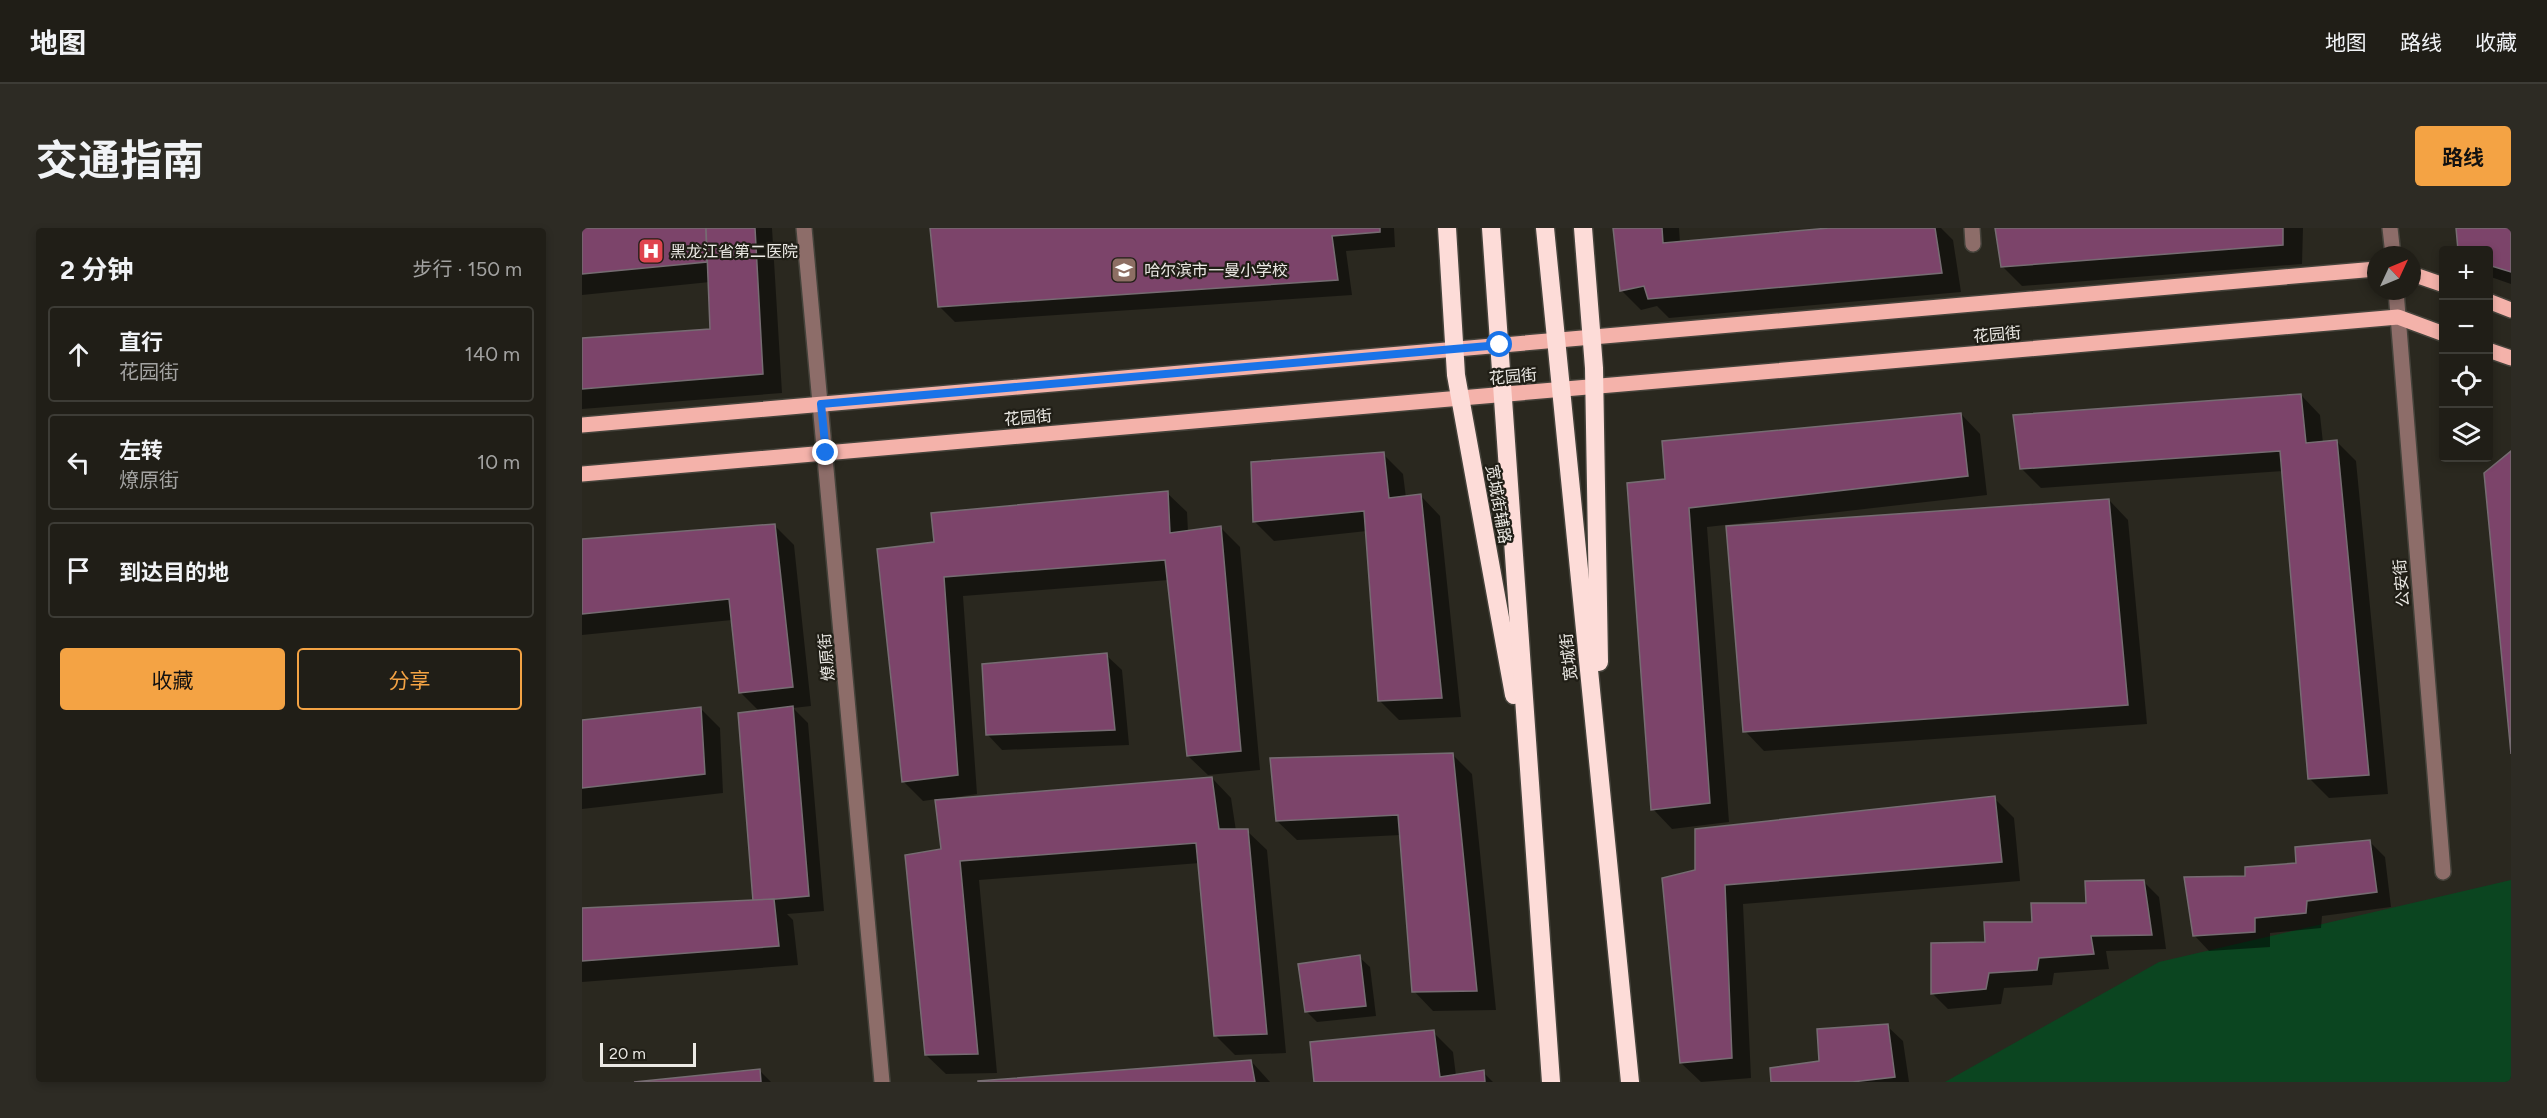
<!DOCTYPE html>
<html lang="zh">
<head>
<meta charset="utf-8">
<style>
	:root { --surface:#201e17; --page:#2d2b24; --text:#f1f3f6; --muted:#a2a2a1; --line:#3d3c36; --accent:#f4a344 }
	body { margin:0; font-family:Figtree,"Noto Sans SC",sans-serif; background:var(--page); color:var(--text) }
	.controls { position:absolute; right:18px; top:18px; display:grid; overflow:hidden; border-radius:6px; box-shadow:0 3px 9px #0003 }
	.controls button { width:54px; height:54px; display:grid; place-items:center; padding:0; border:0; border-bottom:2px solid var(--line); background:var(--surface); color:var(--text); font:30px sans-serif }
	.compass { position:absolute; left:1785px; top:18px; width:54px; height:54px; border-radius:50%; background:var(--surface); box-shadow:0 3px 9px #0003; rotate:46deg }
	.scale { position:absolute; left:18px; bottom:15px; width:96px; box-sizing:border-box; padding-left:6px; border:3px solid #ebe9e4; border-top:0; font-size:16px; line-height:21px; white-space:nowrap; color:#ebe9e4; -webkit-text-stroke:4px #201e16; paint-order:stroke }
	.stop { position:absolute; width:18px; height:18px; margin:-14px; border:4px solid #1a73e8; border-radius:50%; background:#fff }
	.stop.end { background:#1a73e8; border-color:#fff; box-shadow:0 2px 6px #0008 }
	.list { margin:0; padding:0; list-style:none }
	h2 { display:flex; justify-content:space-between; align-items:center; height:78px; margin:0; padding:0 24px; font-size:26px }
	h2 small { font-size:20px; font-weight:400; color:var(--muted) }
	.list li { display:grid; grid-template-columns:39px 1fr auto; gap:18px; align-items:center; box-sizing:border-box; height:96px; margin:0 12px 12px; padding:0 12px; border:2px solid var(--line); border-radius:6px }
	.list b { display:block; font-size:22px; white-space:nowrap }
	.list p { margin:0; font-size:20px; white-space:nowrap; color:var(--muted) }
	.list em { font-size:20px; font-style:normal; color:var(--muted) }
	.actions { display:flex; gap:12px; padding:18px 24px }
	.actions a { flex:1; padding:14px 0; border:2px solid var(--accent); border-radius:6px; text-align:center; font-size:21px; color:var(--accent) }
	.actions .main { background:var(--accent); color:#111 }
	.icon { flex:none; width:33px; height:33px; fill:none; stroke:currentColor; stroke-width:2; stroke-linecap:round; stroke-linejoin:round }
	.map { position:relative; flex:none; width:1929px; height:854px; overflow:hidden; border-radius:6px }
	header { display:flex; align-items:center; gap:36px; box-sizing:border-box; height:84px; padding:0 30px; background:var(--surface); border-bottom:2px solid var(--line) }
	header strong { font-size:28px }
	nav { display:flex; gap:33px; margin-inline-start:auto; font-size:21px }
	.intro { display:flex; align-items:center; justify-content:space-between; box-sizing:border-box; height:144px; padding:0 36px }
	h1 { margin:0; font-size:42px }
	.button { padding:15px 27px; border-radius:6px; background:var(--accent); color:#111; font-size:21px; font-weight:700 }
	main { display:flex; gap:36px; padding:0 36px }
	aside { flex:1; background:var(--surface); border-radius:6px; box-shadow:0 3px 9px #0003 }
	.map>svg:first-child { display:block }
</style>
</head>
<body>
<header>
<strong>地图</strong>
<nav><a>地图</a><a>路线</a><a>收藏</a></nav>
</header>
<div class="intro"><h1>交通指南</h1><a class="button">路线</a></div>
<main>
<aside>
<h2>2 分钟<small>步行 · 150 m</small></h2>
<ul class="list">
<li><svg class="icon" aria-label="ahead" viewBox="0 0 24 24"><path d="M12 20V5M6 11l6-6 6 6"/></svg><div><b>直行</b><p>花园街</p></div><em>140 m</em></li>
<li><svg class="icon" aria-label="left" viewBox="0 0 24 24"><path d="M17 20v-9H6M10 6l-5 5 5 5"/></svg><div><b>左转</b><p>燎原街</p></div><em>10 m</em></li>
<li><svg class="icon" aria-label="arrive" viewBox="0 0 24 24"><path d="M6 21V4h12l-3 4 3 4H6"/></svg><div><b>到达目的地</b></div></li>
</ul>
<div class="actions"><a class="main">收藏</a><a>分享</a></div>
</aside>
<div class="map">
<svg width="1929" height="854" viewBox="0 0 1929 854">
	<rect width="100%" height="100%" fill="#2a281f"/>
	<polygon fill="#0b4520" points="1929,652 1929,854 1363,854 1577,734"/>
	<g fill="#0007">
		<polygon points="0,0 190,0 200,165 0,181 0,112 130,102 128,54 0,67"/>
		<polygon points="349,0 812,0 813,19 764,23 770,67 373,94 358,79"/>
		<polygon points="1032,0 1097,0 1098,15 1264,0 1359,0 1371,12 1379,64 1087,90 1075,78 1059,82 1039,62"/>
		<polygon points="1415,0 1721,0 1720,36 1440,58 1420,38"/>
		<polygon points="1875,0 1929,0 1929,56 1906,48 1906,22 1877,22"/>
		<polygon points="1719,167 1738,187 1741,215 1754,213 1774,233 1806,566 1747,570 1727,550 1701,243 1459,260 1439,240"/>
		<polygon points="1379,186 1398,206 1405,267 1125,299 1147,594 1090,601 1071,581 1084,253"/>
		<polygon points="801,226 821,246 824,270 839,268 858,288 879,489 817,492 797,472 785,303 692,313 672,293"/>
		<polygon points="585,265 605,284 606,304 638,299 658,319 678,542 626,547 606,528 587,352 381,368 395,566 374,569 374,572 630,550 649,570 654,603 665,603 685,622 704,825 653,827 633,807 618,635 397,652 415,845 364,846 344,827 361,623 355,571 341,573 321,553 354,315"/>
		<polygon points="1527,272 1546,292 1565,496 1182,523 1163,503"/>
		<polygon points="192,297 212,317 229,478 211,480 226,495 242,683 205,686 211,692 216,737 0,754 0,681 173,673 178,484 158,464 150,392 0,407 0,313"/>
		<polygon points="524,427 540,442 547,517 420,522 405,506"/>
		<polygon points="118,480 138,500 141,565 0,581 0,494"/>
		<polygon points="870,526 890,546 914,782 851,783 832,763 819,607 715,612 695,593"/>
		<polygon points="1412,570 1432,590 1438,653 1161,676 1169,850 1119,854 1099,835 1082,651"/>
		<polygon points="1788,614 1803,629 1809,679 1740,688 1739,700 1688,705 1688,719 1627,723 1612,707 1716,637"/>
		<polygon points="1562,654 1577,669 1584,721 1524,723 1527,741 1472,745 1470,757 1422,760 1419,776 1366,781 1351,766 1404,715"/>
		<polygon points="777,729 788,739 794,788 735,794 724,783"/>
		<polygon points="1305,798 1321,813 1327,854 1190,854 1238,835"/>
		<polygon points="851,804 871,824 874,848 901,844 911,854 733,854"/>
		<polygon points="669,833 688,854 400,854"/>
		<polygon points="178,843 189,854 67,854"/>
	</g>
	<g fill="#7c446a" stroke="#766c72" stroke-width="1.5">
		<polygon points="0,0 124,0 125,34 0,46"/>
		<polygon points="124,0 173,0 181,146 0,161 0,110 128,101"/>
		<polygon points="348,0 798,0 798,4 750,8 756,52 356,79"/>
		<polygon points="1031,0 1080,0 1081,15 1247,0 1353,0 1360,45 1066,71 1062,58 1038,63"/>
		<polygon points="1413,0 1701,0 1701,17 1419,39"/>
		<polygon points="1874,0 1929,0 1929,44 1906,37 1906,22 1876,22"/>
		<polygon points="1719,166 1724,215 1755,212 1787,547 1726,551 1698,223 1438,241 1431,187"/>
		<polygon points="1379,185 1386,248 1107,280 1128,575 1069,582 1045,255 1083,251 1080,213"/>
		<polygon points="1929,223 1929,526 1902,245"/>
		<polygon points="802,224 807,270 839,266 860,470 796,473 782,283 671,294 669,234"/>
		<polygon points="586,263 588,305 639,298 659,523 605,528 583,332 362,349 376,547 320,554 295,321 352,314 349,285"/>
		<polygon points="1527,271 1546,477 1161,504 1144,298"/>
		<polygon points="193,296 211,459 157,465 147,371 0,386 0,311"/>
		<polygon points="525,425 533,502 404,507 400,436"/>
		<polygon points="211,478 227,668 171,673 156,485"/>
		<polygon points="119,479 123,546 0,560 0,492"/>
		<polygon points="871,525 895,763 830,764 816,587 694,593 688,530"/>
		<polygon points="630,549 637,601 666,601 685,806 632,808 614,615 378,633 396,826 343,827 323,627 359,621 353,572"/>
		<polygon points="1413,568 1420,634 1143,657 1150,830 1098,835 1080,650 1113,642 1113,601"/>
		<polygon points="1788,612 1795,664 1725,673 1724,685 1673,690 1673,704 1611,708 1602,649 1663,648 1663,639 1714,635 1713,619"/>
		<polygon points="1562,652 1570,707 1509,708 1512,726 1457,730 1455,742 1407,745 1404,761 1349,766 1349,715 1403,714 1402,694 1450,694 1449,675 1504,675 1503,653"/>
		<polygon points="192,671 197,718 0,733 0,680"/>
		<polygon points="778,727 784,778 723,784 716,736"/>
		<polygon points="1306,796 1313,849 1270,854 1189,854 1188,840 1237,833 1235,801"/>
		<polygon points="852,802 858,849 902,842 903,854 732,854 728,814"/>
		<polygon points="669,832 673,854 396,854 396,853"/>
		<polygon points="178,841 179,854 52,854"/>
	</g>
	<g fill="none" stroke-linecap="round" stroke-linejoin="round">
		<g stroke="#45433b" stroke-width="18">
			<g id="minor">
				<polyline points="222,0 300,854"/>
				<polyline points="1390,0 1391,16"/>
				<polyline points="1808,0 1811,27"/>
				<polyline points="1814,63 1861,644"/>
			</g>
		</g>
		<g stroke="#45433b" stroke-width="18">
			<g id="major">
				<polyline points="1830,46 1862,57"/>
				<polyline points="1906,73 1929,82"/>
				<polyline points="1906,122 1929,130"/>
				<polyline points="0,197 1794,41"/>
				<polyline points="0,246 1816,89 1862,106"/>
			</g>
		</g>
		<g stroke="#45433b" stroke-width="21">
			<g id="highway">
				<polyline points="865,0 874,147 932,467"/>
				<polyline points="909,0 969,854"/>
				<polyline points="963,0 1048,854"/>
				<polyline points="1001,0 1012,140 1017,434"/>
			</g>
		</g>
		<use href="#minor" stroke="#8d6d69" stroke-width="15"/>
		<use href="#major" stroke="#f4b2aa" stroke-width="15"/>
		<use href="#highway" stroke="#fddcd8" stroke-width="18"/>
	</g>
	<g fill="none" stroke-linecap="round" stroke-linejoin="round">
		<polyline stroke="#1a73e8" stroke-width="8" points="244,225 239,176 918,117"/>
	</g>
	<defs>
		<g id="hospital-square" transform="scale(1.35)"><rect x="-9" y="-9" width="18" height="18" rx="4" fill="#e0444e" stroke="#201e16"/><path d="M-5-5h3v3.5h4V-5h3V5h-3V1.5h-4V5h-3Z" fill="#fff"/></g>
		<g id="school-square" transform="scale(1.35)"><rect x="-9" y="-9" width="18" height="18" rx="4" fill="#8d6e63" stroke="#201e16"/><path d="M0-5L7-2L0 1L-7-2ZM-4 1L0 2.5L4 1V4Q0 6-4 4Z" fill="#fff"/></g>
	</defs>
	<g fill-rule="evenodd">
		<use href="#hospital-square" x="69" y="23"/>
		<use href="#school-square" x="542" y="42"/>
	</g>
	<g text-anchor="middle" stroke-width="4.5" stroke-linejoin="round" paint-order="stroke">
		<g font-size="16" fill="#ebe9e4" stroke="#201e16" text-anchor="start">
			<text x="88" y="29">黑龙江省第二医院</text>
			<text x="562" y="48">哈尔滨市一曼小学校</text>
		</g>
		<g font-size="16" fill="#ebe9e4" stroke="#201e16">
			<text transform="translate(1415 106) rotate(-5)" y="6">花园街</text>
			<text transform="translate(931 148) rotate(-5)" y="6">花园街</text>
			<text transform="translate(446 189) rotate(-5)" y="6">花园街</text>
			<text transform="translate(917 276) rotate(80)" y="6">宽城街辅路</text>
			<text transform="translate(1819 355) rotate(-95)" y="6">公安街</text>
			<text transform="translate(244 429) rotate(-95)" y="6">燎原街</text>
			<text transform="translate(986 429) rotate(-96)" y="6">宽城街</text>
		</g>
	</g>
</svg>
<div class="controls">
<button>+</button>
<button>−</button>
<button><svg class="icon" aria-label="locate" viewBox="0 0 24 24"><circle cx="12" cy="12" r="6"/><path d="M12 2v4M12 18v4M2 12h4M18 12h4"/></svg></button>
<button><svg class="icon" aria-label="layers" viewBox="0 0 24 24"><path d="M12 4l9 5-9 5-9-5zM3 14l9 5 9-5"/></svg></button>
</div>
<svg class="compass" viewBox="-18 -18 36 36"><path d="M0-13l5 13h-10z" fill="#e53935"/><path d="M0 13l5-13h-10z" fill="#a2a2a1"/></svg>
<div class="scale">20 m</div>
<div class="stop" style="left:918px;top:117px"></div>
<div class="stop end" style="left:244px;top:225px"></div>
</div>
</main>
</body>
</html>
